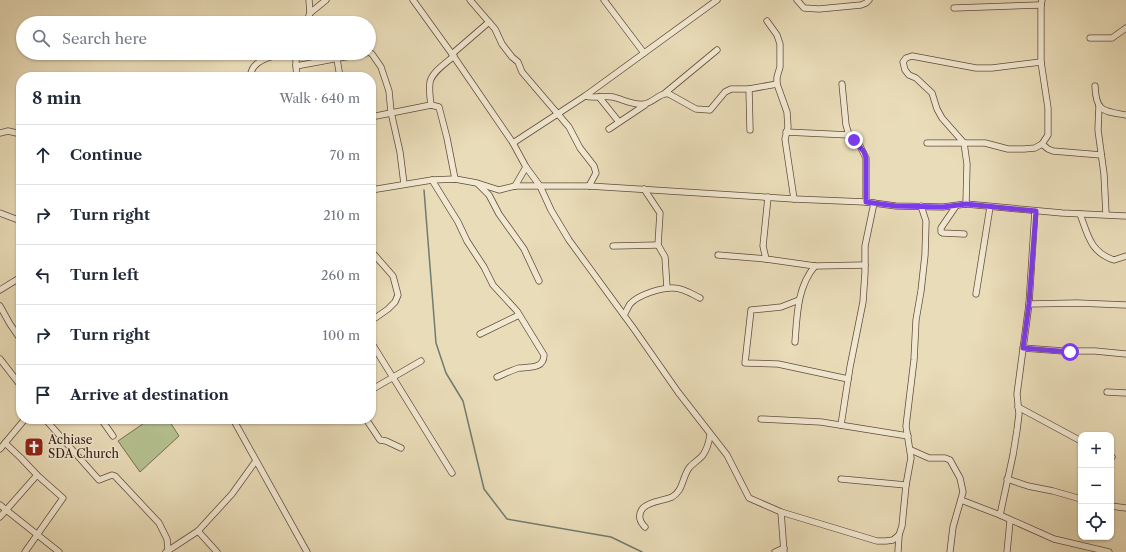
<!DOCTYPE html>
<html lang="en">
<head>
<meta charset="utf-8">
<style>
	:root { --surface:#fff; --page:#f2f2f3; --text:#1f2937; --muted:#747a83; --line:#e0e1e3 }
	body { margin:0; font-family:"Libre Caslon Text",serif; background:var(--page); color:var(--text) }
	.controls { position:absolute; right:12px; bottom:12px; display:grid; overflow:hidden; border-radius:8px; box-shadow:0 1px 3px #0004 }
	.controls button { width:36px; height:36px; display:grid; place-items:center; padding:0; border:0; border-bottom:1px solid var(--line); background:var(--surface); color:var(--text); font:20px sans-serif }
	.stop { position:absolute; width:12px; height:12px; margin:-9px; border:3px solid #7c3aed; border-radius:50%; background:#fff }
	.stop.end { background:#7c3aed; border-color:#fff; box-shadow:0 1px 4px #0008 }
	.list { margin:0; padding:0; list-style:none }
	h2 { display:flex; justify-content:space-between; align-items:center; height:52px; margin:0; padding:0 16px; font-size:17px }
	h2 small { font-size:13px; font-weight:400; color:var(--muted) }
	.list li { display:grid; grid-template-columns:26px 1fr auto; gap:12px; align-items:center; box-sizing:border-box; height:60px; padding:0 16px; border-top:1px solid var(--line) }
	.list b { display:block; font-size:15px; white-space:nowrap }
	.list em { font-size:13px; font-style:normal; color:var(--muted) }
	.icon { flex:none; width:22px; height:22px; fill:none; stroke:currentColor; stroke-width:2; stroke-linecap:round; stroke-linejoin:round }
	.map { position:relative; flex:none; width:1126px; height:552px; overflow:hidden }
	.search { position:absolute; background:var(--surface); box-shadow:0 1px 3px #0004; left:16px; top:16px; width:360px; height:44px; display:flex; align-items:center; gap:10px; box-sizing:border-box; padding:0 14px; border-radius:22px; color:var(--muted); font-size:15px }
	.panel { position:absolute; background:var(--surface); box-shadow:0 1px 3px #0004; left:16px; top:72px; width:360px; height:352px; border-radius:16px }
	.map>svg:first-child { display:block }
</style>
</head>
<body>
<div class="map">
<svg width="1126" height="552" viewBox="0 0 1126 552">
	<rect width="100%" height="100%" fill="#e9dcb8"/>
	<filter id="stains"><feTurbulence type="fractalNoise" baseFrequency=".005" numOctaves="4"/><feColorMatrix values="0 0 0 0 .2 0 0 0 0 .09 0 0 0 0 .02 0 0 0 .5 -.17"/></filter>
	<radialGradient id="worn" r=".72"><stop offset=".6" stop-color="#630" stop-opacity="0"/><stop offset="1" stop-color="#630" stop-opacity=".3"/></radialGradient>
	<polygon fill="#b5c090" stroke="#756e52" points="150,419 168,419 179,436 140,472 118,441"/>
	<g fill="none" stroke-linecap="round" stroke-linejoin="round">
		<polyline stroke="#707c6f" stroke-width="1.5" points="424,190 436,343 446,373 463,401 484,489 507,519 611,537 642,552"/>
		<g stroke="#624c3c" stroke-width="7">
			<g id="minor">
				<polyline points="309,0 310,13"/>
				<polyline points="413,0 452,54 513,143 526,167 540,186 551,210 569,240 634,329 678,392 727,455 749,498 781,512 877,541 886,541 893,540 899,535 902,526 906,485 911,458 906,426 914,360 916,320 921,291 925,255 926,221 921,206"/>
				<polyline points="470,0 495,29 502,44 512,57 518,62 522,72 569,127 580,148 594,166 596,173 589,186"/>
				<polyline points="604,0 644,53"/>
				<polyline points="797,0 804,8 819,9 861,5 866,3 869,0"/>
				<polyline points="954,8 1041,5"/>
				<polyline points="767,21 777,35 780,44 780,67 777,77 777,84 787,112 788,127 785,139 794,199"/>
				<polyline points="306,23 310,13 326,0"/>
				<polyline points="1090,38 1112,38 1126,28"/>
				<polyline points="369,52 372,54 381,67 389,91 391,112 400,152 404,184"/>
				<polyline points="296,53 296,66 297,77"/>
				<polyline points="452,54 489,22"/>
				<polyline points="337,59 340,77"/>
				<polyline points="296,66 366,53"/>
				<path d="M251,77C249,60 275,55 287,53"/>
				<polyline points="842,84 846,125 849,135 860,146 866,158 866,202"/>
				<path d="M1095,86C1096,112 1103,111 1126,115"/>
				<polyline points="749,89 750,130"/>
				<polyline points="665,93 717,50"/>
				<path d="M585,96C594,99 603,95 613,97C622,99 634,106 644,104C653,103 660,92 669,94L696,109L710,110L725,92L731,89H749L777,84"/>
				<polyline points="599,97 619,122"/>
				<path d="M431,105C430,98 429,89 430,82C432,72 446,63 454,56"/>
				<polyline points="1099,106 1098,130 1104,174 1106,214"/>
				<polyline points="371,117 431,105 439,107 447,138 455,179"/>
				<polyline points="609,129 645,105"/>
				<polyline points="786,132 849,135"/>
				<polyline points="0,133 8,131 21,134"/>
				<polyline points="513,143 585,96 717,0"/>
				<polyline points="927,143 985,143 1008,149 1024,149 1035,148 1042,144 1048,135 1048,108 1041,62 1041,5 1042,0"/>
				<polyline points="1042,144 1048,149 1053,151 1101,155"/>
				<path d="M432,180L458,222L467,241L484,267L493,285L517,311L544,355C544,369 529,367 519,368C512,370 504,374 497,377"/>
				<polyline points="478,184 489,195 499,214 524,249 539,281"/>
				<polyline points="515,186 526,167"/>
				<polyline points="644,189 660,213 658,245 665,257 667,288"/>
				<polyline points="371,190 432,180 455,179 477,183 499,190 515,186 589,186 794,199 866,202 896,206 943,207 966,204 1062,213 1126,216"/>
				<polyline points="768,197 763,246 766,259 815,266 865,265"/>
				<polyline points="966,204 967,164 964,143 942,118 937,109 932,93 916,78 909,75 905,70 903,62 906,58 912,56 976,68 992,68 1041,62"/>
				<polyline points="956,206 941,228 941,232 943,233 964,234"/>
				<polyline points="1035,211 1029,304 1017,394 1019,414 1017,430 1013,455 1000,515 1054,539 1109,552"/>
				<polyline points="0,213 21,221"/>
				<path d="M1080,214C1088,235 1090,252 1114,260L1126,256"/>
				<polyline points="613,246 658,245"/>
				<polyline points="371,251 393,276 398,295 395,302 388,309 371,321"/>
				<polyline points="718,255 766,259"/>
				<polyline points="0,290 21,277"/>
				<polyline points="976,294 990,207"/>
				<polyline points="799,300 781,307 751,310 745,363 778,364 848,379"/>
				<polyline points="1029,304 1077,303 1126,305"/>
				<polyline points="0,306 10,324 21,340"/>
				<path d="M624,315C626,312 628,307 630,304C638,295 662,287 674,288C683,288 692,294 700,298"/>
				<polyline points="480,334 519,315"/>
				<polyline points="371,342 452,473"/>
				<path d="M795,342C797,316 797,287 815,266"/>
				<polyline points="1023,348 1063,351 1095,351 1126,354"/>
				<polyline points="0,359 21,386"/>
				<polyline points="371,390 421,361"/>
				<polyline points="1107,392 1126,393"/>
				<polyline points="1018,407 1081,441"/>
				<polyline points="45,419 99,480 112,475 115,476 159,523 167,539 168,549"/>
				<polyline points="101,419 113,436"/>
				<polyline points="233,419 307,552"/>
				<polyline points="366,419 380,440 386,441 401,448"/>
				<polyline points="761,419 821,422 908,436"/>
				<polyline points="841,425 850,367 863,302 865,272 865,246 874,203"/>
				<polyline points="5,443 21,458 37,475 63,498 25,552"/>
				<polyline points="0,449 25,419"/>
				<polyline points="911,450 929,458 945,458 950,460 960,478 963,492 953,527 950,552"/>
				<polyline points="1111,456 1112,457"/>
				<polyline points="841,479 906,485"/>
				<polyline points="1007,479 1028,486 1053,491 1081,499"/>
				<polyline points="961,500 1000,515"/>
				<polyline points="0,505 59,552"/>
				<polyline points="1111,506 1126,508"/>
				<polyline points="781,512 784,552"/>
				<polyline points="0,517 37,475"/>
				<path d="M645,527C640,522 637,515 643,508C650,501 663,501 672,497C683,491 682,478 689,468C693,463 699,460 703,455C707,449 709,442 710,435"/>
				<polyline points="198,531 217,552"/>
				<polyline points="166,552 198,531 232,494 255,462"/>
				<polyline points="775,552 784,548"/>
				<polyline points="898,552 899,535"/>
				<polyline points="1007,552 1010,521"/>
			</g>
		</g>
		<use href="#minor" stroke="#f1e8d1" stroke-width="5.5"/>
	</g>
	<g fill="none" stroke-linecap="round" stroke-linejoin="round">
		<polyline stroke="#7c3aed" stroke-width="5" points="854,140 864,152 866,158 866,202 896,206 943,207 966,204 1036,211 1029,304 1023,348 1070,352"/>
	</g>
	<defs>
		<g id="church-square" transform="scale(1)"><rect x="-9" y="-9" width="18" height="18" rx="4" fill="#8f2418" stroke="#f1e8d1"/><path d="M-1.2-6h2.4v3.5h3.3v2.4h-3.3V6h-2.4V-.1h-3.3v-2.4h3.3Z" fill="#fff"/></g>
	</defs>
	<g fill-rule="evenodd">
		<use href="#church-square" x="34" y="447"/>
	</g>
	<g text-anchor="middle" stroke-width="3" stroke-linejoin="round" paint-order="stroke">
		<g font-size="12" fill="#351c13" stroke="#f1e8d1" text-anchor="start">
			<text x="48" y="444">Achiase<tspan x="48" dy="14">SDA Church</tspan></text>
		</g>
	</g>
	<rect width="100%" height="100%" filter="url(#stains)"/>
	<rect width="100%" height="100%" fill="url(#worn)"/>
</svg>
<div class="controls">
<button>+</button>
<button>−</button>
<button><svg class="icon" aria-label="locate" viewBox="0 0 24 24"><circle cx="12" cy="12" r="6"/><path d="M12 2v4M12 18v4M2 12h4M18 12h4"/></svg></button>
</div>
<div class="stop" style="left:1070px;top:352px"></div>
<div class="stop end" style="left:854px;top:140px"></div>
<div class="search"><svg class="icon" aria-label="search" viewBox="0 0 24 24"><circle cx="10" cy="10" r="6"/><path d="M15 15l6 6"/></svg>Search here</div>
<section class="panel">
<h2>8 min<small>Walk · 640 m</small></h2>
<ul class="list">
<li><svg class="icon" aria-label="ahead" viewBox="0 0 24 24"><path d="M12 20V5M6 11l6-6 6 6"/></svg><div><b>Continue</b></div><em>70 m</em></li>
<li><svg class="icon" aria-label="right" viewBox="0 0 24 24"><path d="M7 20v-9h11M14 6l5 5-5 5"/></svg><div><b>Turn right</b></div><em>210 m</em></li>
<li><svg class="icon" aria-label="left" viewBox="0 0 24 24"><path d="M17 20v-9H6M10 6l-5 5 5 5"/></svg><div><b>Turn left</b></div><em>260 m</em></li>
<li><svg class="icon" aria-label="right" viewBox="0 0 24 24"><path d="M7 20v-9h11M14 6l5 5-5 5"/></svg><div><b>Turn right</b></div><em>100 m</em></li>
<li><svg class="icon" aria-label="arrive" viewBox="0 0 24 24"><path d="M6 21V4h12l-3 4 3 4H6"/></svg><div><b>Arrive at destination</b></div></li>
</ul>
</section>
</div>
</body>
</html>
